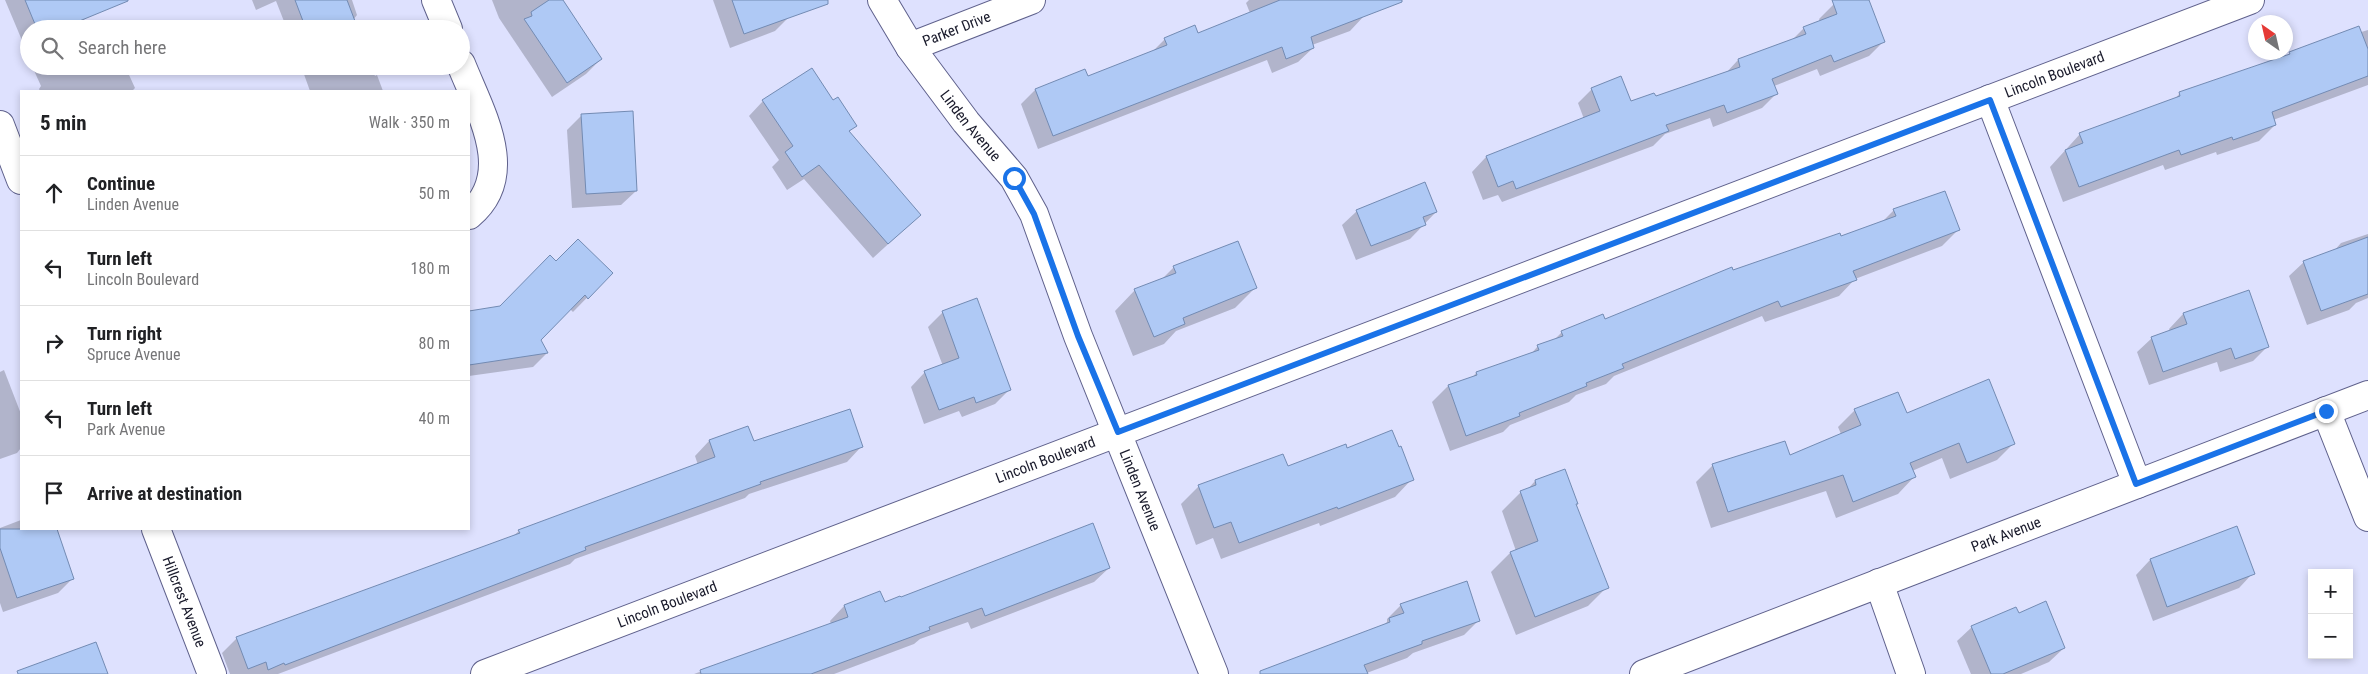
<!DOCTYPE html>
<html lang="en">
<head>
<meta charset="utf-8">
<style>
	:root { --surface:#fff; --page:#f2f2f2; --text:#202124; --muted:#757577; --line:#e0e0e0 }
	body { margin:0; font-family:"Roboto Condensed",sans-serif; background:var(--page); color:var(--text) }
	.controls { position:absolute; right:15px; bottom:15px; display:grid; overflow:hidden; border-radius:0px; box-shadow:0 2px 8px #0003 }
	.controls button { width:45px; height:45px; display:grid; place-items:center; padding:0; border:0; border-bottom:1px solid var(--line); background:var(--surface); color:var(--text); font:25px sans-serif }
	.compass { position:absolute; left:2248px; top:15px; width:45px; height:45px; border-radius:50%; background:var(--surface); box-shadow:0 2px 8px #0003; rotate:326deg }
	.stop { position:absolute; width:15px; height:15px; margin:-11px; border:4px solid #1a73e8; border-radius:50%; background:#fff }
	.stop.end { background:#1a73e8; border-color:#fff; box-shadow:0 1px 5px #0008 }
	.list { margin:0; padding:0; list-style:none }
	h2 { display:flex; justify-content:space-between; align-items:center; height:65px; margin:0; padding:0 20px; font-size:21px }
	h2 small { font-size:16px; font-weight:400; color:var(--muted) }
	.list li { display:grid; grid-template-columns:32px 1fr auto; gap:15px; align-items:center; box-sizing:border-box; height:75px; padding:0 20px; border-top:1px solid var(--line) }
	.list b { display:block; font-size:19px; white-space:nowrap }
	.list p { margin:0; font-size:16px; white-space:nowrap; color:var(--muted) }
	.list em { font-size:16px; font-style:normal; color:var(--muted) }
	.icon { flex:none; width:28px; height:28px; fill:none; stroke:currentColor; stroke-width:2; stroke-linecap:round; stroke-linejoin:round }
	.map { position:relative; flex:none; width:2368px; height:674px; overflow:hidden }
	.search { position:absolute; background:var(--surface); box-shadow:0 2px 8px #0003; left:20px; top:20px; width:450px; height:55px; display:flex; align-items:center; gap:12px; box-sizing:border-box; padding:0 18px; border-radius:28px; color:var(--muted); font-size:19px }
	.panel { position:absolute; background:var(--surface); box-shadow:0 2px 8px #0003; left:20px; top:90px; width:450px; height:440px; border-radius:0px }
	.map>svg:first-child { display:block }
</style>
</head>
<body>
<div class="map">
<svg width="2368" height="674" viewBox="0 0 2368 674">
	<rect width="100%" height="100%" fill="#dee1fe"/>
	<g fill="#0003">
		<polygon points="5,0 79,0 86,17 83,21 86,29 29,29 29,57"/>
		<polygon points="252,0 352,0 357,15 353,20 356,29 287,29 276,1 256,10"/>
		<polygon points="492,0 561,0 601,59 586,74 552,97 499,18"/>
		<polygon points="713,0 783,0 789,17 775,31 730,48"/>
		<polygon points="1249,0 1388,0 1364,16 1350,31 1312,45 1313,48 1298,62 1272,73 1267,60 1038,149 1021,104 1035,90 1084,71 1087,78 1151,53 1165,39 1198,34 1250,13 1246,3"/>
		<polygon points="1845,0 1867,0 1883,42 1869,56 1820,76 1817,69 1774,86 1776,94 1762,108 1713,127 1710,118 1665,134 1653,146 1502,202 1498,195 1483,200 1472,172 1486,157 1584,119 1578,103 1592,89 1630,103 1655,98 1725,74 1738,60 1791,41 1804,28 1820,22 1819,19 1834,4"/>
		<polygon points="2368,30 2368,85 2273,120 2275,125 2259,141 2217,155 2216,152 2165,170 2163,165 2063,202 2050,167 2080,134 2174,100 2180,93 2286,57 2290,53"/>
		<polygon points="32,66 102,66 105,72 118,66 125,66 135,88 132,91 40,91 39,89 41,86"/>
		<polygon points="301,66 371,66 375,76 377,75 383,91 310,91"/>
		<polygon points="763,101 833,102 855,126 848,133 920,215 873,258 804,179 787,190 772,167 779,160 749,116"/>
		<polygon points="582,115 636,191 621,205 572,208 567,130"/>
		<polygon points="1894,210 1958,230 1942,246 1855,279 1839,296 1765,322 1762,316 1614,376 1606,384 1576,395 1569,402 1510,425 1503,432 1450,451 1432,402 1448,386 1471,379 1476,373 1531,354 1538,346 1553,341 1562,332 1605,321 1732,272 1840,238 1882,222"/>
		<polygon points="1357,211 1436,212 1410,239 1356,260 1342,225"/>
		<polygon points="2368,234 2368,298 2356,303 2349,310 2307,325 2289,276 2304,262 2334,251 2341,243"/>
		<polygon points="1174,267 1255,288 1235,308 1176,331 1164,344 1133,356 1115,311 1135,290 1160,281"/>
		<polygon points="611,273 573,312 570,309 540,340 547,353 533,367 469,376 469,312 500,307"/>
		<polygon points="2248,292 2267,347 2253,361 2220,372 2217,362 2149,385 2137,352 2152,338 2170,331 2169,329 2183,314"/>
		<polygon points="943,312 1009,390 995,404 962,417 959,411 924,424 911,387 925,372 943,366 928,327"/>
		<polygon points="4,370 21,414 21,448 17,453 0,459 0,372"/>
		<polygon points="1855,410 1906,415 2013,444 1997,460 1950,479 1942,458 1912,471 1914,477 1898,494 1836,518 1826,491 1711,528 1696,482 1713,465 1789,456 1841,434 1838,427"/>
		<polygon points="747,427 753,443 861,447 847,462 749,494 745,498 575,559 570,564 278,674 230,674 222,653 237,638 512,537 519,531 698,465 695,456 709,441"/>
		<polygon points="1347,449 1412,479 1395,497 1320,526 1319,523 1221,559 1213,538 1196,545 1181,504 1198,487 1283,455 1287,468"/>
		<polygon points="1564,471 1574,505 1607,587 1588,606 1516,635 1491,572 1510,553 1516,551 1502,511 1521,492 1527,490 1535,481"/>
		<polygon points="21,520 21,529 55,529 72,579 58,593 3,612 0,603 0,528"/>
		<polygon points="2236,528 2253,573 2239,588 2153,621 2136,575 2150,560"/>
		<polygon points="1109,568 1094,582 971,629 968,622 920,639 914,644 834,674 694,674 831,624 830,621 844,606 880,592 884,604"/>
		<polygon points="1401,605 1479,620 1464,635 1413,653 1407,658 1364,674 1268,674 1383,626 1387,622 1387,619"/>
		<polygon points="2019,615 2064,648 2049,662 2021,674 1971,674 1957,641 1972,627"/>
	</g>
	<g fill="#afc9f5" stroke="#738bb3">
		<polygon points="25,0 128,0 128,1 60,29 37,29"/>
		<polygon points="295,0 347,0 358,29 306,29"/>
		<polygon points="549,0 563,0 602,59 567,83 524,19 532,16 531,12"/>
		<polygon points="732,0 828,0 828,4 744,34"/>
		<polygon points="1280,0 1402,0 1402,2 1311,37 1314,48 1286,59 1282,47 1053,136 1035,89 1085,69 1088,76 1167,45 1164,38 1195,25 1198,33"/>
		<polygon points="1832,0 1869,0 1885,42 1834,62 1831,55 1772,79 1778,94 1727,113 1724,105 1666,125 1669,131 1516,189 1513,181 1498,187 1486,156 1600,111 1591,88 1621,76 1631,101 1654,93 1656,96 1740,67 1738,59 1806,34 1803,27 1837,14"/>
		<polygon points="2359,26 2368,49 2368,76 2272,112 2276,125 2233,140 2232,137 2181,155 2179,150 2079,187 2065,150 2083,143 2079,133 2180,96 2179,92 2290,54 2289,52"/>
		<polygon points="812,68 833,100 838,97 857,126 849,131 921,215 888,244 819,165 802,177 785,152 793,146 762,100"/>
		<polygon points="633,111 637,191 586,194 581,114"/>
		<polygon points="1425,182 1437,212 1423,217 1426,225 1371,246 1356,210"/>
		<polygon points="1945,191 1960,230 1853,271 1857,280 1781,307 1778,301 1622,364 1624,368 1586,383 1587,386 1519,413 1520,416 1466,436 1448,385 1477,375 1476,372 1539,350 1537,345 1563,336 1561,331 1603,314 1605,319 1732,267 1733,270 1840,233 1841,236 1896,216 1893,209"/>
		<polygon points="2368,237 2368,294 2321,311 2303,261"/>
		<polygon points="578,239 613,273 588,299 585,295 541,340 548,353 469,365 469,311 500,306 550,255 556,261"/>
		<polygon points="1238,241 1257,288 1183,318 1185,324 1154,337 1134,289 1176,273 1173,266"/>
		<polygon points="2249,290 2269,347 2235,359 2231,348 2163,372 2151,337 2187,324 2183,313"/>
		<polygon points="977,298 1011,390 976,403 974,397 939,410 924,371 959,358 942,311"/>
		<polygon points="1989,379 2015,444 1967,463 1959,443 1910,463 1916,477 1853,502 1843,475 1728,512 1712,464 1785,441 1790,455 1861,425 1854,409 1898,392 1907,413"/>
		<polygon points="850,409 863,447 760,482 761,484 585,547 586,550 285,665 284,663 268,670 266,662 248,669 236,637 520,533 518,530 715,457 709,440 748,426 754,441"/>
		<polygon points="1392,430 1399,447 1401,446 1414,480 1338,509 1337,507 1239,543 1231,522 1214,528 1198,485 1283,454 1288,466 1346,444 1347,448"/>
		<polygon points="1565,469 1578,504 1576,504 1609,588 1535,617 1510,552 1538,541 1520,491 1536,485 1535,480"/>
		<polygon points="1093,523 1110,568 985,616 982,608 929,627 930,630 811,674 701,674 700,670 848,617 844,605 880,591 885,602 900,596 901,597"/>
		<polygon points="2237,526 2255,574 2167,607 2150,559"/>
		<polygon points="0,529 57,529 74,579 17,598 0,548"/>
		<polygon points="1467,581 1480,621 1422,641 1422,644 1364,665 1368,674 1260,674 1260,671 1390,622 1389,618 1404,613 1400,604"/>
		<polygon points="2046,601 2065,648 2003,674 1991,674 1971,626 2016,607 2019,613"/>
		<polygon points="96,642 108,674 18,674 17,671"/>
	</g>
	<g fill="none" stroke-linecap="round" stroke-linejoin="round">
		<g stroke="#5f618c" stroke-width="30">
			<g id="street">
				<polyline points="436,0 448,29"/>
				<path id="s1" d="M882,0L910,47L966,122L1014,178L1034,214L1078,336L1214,674"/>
				<path id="s2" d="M910,47L1031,0"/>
				<path d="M461,64C480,112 518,174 469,215"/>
				<polyline points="1990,99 2137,484"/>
				<polyline points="0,125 21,180"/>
				<polyline points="2326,411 2368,517"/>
				<path id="s3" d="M156,529L212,674"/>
				<polyline points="1879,583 1911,674"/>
				<path id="s4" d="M485,674L2250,0"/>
				<path id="s5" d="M1644,674L2368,395"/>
			</g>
		</g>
		<use href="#street" stroke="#fff" stroke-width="28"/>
	</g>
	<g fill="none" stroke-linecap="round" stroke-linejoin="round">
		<polyline stroke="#1a73e8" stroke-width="6" points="1014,178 1034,214 1078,336 1118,432 1990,100 2136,484 2326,411"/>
	</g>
	<g text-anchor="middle" stroke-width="5" stroke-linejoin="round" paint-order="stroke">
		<g font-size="15" fill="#18192a" stroke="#fff">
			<text dy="5" stroke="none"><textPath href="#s2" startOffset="50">Parker Drive</textPath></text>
			<text dy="5" stroke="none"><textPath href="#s4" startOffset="1680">Lincoln Boulevard</textPath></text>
			<text dy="5" stroke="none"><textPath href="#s1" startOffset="154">Linden Avenue</textPath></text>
			<text dy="5" stroke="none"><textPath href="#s4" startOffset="600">Lincoln Boulevard</textPath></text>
			<text dy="5" stroke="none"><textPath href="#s1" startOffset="559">Linden Avenue</textPath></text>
			<text dy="5" stroke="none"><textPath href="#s5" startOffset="388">Park Avenue</textPath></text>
			<text dy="5" stroke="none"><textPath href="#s3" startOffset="78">Hillcrest Avenue</textPath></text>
			<text dy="5" stroke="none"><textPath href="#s4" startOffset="195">Lincoln Boulevard</textPath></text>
		</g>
	</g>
</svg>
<div class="controls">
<button>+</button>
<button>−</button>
</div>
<svg class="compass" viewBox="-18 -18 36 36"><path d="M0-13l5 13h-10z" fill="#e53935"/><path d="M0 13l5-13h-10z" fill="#757577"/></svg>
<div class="stop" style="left:1014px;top:178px"></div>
<div class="stop end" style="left:2326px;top:411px"></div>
<div class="search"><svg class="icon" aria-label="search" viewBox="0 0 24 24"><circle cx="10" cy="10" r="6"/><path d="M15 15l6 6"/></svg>Search here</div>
<section class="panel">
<h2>5 min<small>Walk · 350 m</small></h2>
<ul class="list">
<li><svg class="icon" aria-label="ahead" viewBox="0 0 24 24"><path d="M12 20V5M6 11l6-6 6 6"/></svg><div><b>Continue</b><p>Linden Avenue</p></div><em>50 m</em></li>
<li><svg class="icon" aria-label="left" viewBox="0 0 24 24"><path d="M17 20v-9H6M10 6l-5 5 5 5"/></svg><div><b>Turn left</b><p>Lincoln Boulevard</p></div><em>180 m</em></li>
<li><svg class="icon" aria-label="right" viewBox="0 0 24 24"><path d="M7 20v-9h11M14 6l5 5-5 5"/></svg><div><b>Turn right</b><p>Spruce Avenue</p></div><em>80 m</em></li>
<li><svg class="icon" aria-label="left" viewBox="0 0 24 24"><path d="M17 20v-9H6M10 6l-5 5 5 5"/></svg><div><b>Turn left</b><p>Park Avenue</p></div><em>40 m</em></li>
<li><svg class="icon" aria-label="arrive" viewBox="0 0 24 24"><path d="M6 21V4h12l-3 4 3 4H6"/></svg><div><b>Arrive at destination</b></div></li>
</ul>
</section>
</div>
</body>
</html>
